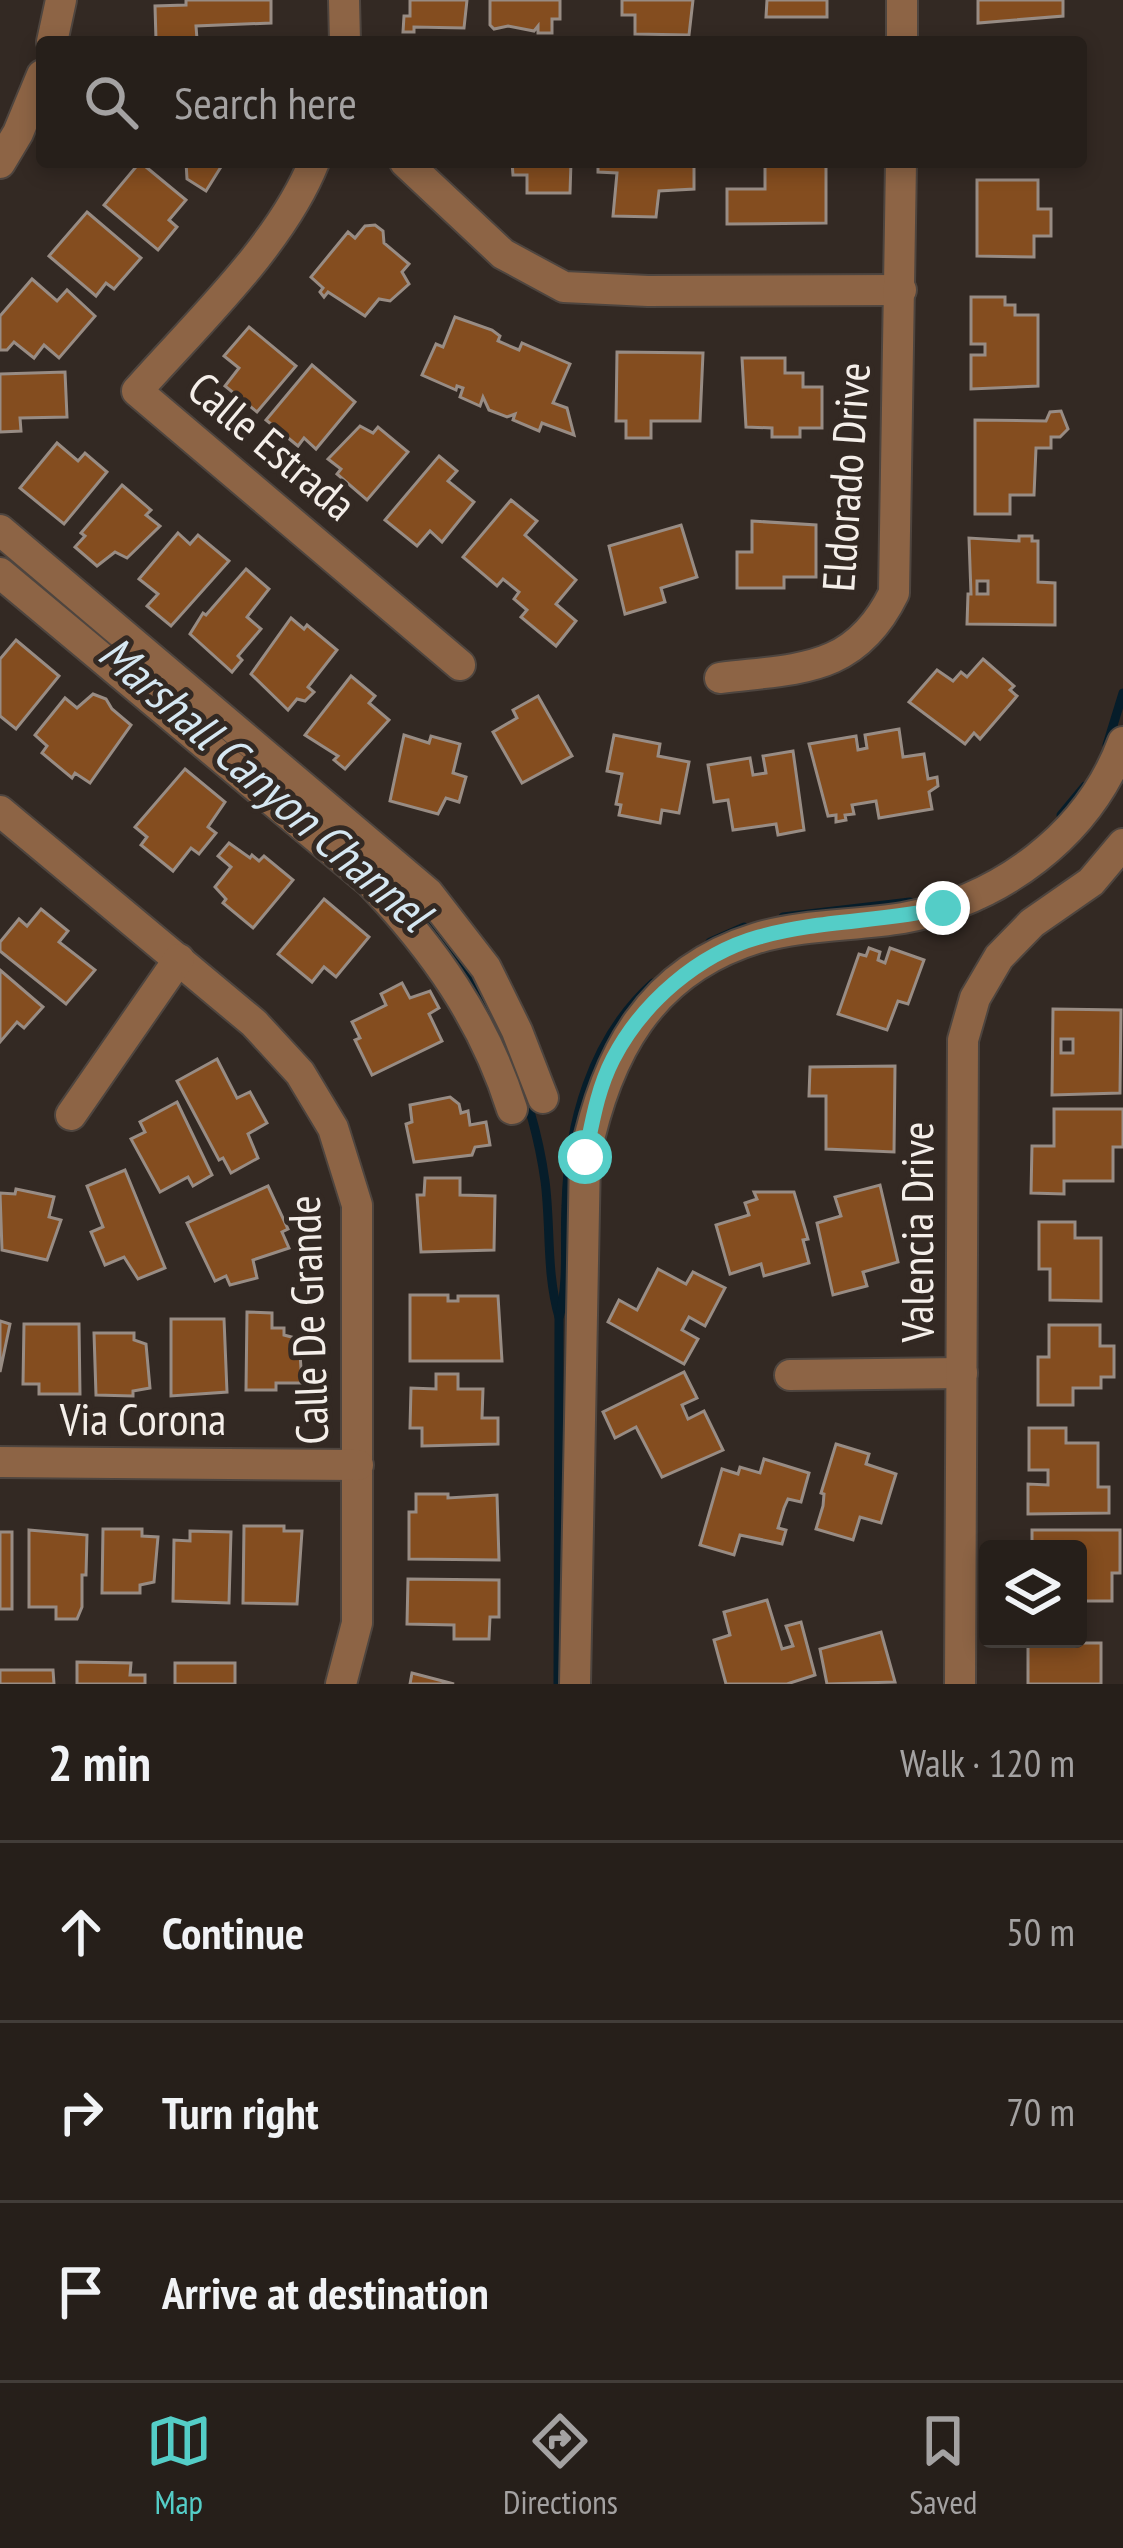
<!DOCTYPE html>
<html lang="en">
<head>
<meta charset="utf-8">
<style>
	:root { --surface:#261f1a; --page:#2e2723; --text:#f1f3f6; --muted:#a4a2a2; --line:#423d39; --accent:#54cdc7 }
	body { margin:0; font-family:"PT Sans Narrow",sans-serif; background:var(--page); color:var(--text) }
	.controls { position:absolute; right:36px; bottom:36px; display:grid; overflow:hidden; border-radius:12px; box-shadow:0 6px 18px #0003 }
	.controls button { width:108px; height:108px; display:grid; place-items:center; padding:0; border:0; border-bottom:3px solid var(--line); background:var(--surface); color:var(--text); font:60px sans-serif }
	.stop { position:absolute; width:36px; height:36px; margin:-27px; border:9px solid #54cdc7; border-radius:50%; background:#fff }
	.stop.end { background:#54cdc7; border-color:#fff; box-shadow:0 3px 12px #0008 }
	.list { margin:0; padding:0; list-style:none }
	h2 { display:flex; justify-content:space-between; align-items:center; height:156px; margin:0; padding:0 48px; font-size:51px }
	h2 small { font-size:39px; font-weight:400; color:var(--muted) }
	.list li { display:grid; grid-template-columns:78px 1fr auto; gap:36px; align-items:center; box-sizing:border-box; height:180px; padding:0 48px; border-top:3px solid var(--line) }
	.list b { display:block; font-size:45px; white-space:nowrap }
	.list em { font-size:39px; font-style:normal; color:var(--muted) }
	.icon { flex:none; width:66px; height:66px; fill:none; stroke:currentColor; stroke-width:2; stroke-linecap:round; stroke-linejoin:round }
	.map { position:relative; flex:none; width:1123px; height:1684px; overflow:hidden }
	.search { position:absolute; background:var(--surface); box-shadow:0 6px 18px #0003; left:36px; right:36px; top:36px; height:132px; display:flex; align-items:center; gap:30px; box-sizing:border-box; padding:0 42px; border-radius:12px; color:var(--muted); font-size:45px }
	.sheet { height:696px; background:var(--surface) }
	nav { display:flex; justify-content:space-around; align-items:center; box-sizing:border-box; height:168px; border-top:3px solid var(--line); background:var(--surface); font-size:33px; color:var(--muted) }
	nav a { display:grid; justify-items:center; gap:6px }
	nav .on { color:var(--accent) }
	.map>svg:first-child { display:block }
</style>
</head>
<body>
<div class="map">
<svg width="1123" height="1684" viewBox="0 0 1123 1684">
	<rect width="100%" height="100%" fill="#332923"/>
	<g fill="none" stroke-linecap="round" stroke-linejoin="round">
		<g stroke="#061d2a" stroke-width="9">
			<polyline points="106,642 277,785"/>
			<polyline points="1107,745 1123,693"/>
			<polyline points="1061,815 1085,786"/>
			<path d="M386,876C469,957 529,1065 545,1181C551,1226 546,1273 559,1317"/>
			<polyline points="783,917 910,902"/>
			<polyline points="710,942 744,927"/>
			<path d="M558,1684L559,1318C569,1281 564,1244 566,1206C568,1124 591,1039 653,983"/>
		</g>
	</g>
	<g fill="#844d1f" stroke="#988c84" stroke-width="3" fill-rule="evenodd">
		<polygon points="186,0 271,0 271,23 196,26 197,39 156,40 155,6 186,5"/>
		<polygon points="410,0 467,0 464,28 414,27 414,32 403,32 404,16 410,16"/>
		<polygon points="490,0 560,0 560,19 552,19 552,33 538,33 538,26 534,31 508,26 494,29 490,25"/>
		<polygon points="622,0 693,0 689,35 635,34 635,15 622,15"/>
		<polygon points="767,0 827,0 827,17 766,17"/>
		<polygon points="978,0 1063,0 1063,16 978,23"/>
		<polygon points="733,38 827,39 827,42 733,42"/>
		<polygon points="140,162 186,200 169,220 177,227 158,250 104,205"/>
		<polygon points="186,162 224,162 206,191 187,179"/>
		<polygon points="512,162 571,162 570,193 527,193 527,175 513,175"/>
		<polygon points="598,162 694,162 694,189 659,191 656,217 613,216 617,173 598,172"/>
		<polygon points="765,162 826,162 826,223 727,224 727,189 765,189"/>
		<polygon points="977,180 1038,180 1038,209 1051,209 1051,236 1034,236 1034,257 977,256"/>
		<polygon points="87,212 141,258 114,289 106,283 96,296 49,256"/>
		<polygon points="375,225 383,231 384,243 409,264 402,272 409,284 390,301 379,299 365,316 328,292 324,297 320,292 323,288 311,277 348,232 355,238 365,226"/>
		<polygon points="32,279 57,301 67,290 95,316 59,358 44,345 34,358 14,342 7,350 0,350 0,316"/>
		<polygon points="971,297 1005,297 1005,305 1015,305 1015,315 1038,315 1038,386 971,389 971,355 985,355 985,344 971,344"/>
		<polygon points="455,317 492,330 500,336 498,341 519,350 522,343 570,364 553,403 567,408 574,435 542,423 539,431 513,420 515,414 507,417 489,410 483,397 480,406 460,397 463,388 457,386 456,390 422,375 436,344 443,347"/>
		<polygon points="249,327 296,366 257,412 225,386 239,368 224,356"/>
		<polygon points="617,352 703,353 700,421 651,421 651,438 626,438 626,421 616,421"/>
		<polygon points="742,358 785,358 785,373 803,373 803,387 822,387 822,428 800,428 800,437 772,437 772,428 746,427"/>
		<polygon points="312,365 355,402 316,449 304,438 298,446 266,420"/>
		<polygon points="65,372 67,417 20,418 21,431 0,432 0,374"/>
		<polygon points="1061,411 1068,429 1060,437 1051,437 1051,448 1036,448 1034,495 1010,495 1010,514 975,514 975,420 1046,421 1050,412"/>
		<polygon points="360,426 373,433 378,427 408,452 367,500 337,474 341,469 328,459"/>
		<polygon points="57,443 78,461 85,453 107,472 64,524 20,488"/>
		<polygon points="439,456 457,471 448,481 474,502 442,542 430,531 417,546 385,520"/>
		<polygon points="122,485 151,510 146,515 160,526 127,558 115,552 97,566 75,547 85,536 81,533"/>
		<polygon points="511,500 537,521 525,535 576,580 556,604 576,621 556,646 521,617 527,610 514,599 519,592 503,579 497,586 463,557"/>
		<polygon points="752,521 816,525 816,577 784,577 784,588 737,588 737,552 752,552"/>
		<polygon points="681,525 697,577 661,588 665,602 625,614 609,546"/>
		<polygon points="178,533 190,544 198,535 229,561 171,626 147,606 158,594 139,579"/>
		<path d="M1019,536H1032V541H1038V582L1055,583V625L967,624L968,594H971L969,538L1019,541ZM977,581H988V594H977Z"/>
		<polygon points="246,569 269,589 247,617 261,629 238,656 242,660 232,672 190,634 203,613 206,615"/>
		<polygon points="291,618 304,629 307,625 337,650 308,687 314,692 305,701 297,699 288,710 251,674"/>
		<polygon points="16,640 59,676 16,729 0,716 0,659"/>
		<polygon points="983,659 1014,686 1010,690 1017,696 980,739 974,733 965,744 909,702 937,670 953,681 961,672 967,677"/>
		<polygon points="351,676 375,696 369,703 389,720 345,769 334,760 338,756 305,735"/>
		<polygon points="93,694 106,699 112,709 131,725 90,783 75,773 72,778 42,753 47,746 35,735 65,698 77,708"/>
		<polygon points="538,696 572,756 522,783 493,732 517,718 513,710"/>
		<polygon points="899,729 903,757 924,754 928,779 937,777 938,786 929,792 932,809 879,818 876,801 852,805 854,814 845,815 846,820 836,822 836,815 828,816 809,744 856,736 858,750 867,748 865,735"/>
		<polygon points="404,735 429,743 431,736 460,744 453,773 466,777 459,802 446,798 438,814 390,801"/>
		<polygon points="614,735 660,744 658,756 689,762 679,813 662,810 660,823 619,815 621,805 616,804 622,774 607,771"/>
		<polygon points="793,751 804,830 778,835 776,824 733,830 728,800 714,802 708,765 750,758 753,775 766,773 763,756"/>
		<polygon points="185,769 225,802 208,827 216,833 199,854 191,848 173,871 141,845 147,837 135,827"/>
		<polygon points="229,843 250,858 252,855 259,861 264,856 293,880 253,928 223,903 226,899 215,887 231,867 218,856"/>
		<polygon points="324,899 369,937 336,977 324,967 312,982 278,954"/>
		<polygon points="41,909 68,931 59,942 95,970 66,1004 0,951 0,942 19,919 27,926"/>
		<polygon points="869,948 880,952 878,960 885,963 890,948 924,960 908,1004 898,1001 887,1030 838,1014 859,954 866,956"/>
		<polygon points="0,970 43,1007 24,1028 17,1022 0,1042"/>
		<polygon points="402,983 410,998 430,991 439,1008 429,1014 442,1041 372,1075 355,1040 360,1038 352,1022 386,1005 381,994"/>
		<path d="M1053,1009L1121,1010L1120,1093L1052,1095ZM1061,1039H1073V1053H1061Z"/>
		<polygon points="217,1059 237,1098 250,1092 267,1123 248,1134 258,1158 231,1173 223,1158 219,1160 177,1081"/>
		<polygon points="895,1066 894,1152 826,1149 826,1096 809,1096 810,1067"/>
		<polygon points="450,1097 459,1104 461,1113 468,1111 470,1125 486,1122 490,1145 475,1147 472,1155 414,1162 406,1124 412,1122 410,1105"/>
		<polygon points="177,1102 212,1175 193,1186 188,1177 160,1192 131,1139 145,1132 140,1122"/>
		<polygon points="1054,1109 1123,1109 1123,1147 1113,1147 1113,1181 1064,1181 1064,1194 1031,1193 1032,1146 1054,1146"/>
		<polygon points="125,1170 165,1268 138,1279 124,1257 105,1265 91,1232 103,1227 87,1186"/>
		<polygon points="425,1178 460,1178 460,1195 495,1196 494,1250 421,1252 417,1195 424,1195"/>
		<polygon points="880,1185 898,1262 863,1272 867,1286 833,1295 817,1223 841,1216 835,1197"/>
		<polygon points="268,1186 288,1229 282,1232 289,1248 253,1260 257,1278 230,1285 226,1276 215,1281 187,1223"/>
		<polygon points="16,1189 54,1197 49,1217 61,1220 47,1260 2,1250 0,1193 15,1194"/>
		<polygon points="754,1192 794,1192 808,1239 803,1240 809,1263 764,1276 761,1264 730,1274 716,1225 749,1215 745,1203 757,1199"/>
		<polygon points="1039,1222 1075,1222 1075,1238 1101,1238 1101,1301 1050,1300 1050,1269 1039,1269"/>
		<polygon points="658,1269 686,1284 693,1272 725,1288 705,1326 689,1317 682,1330 698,1339 684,1364 608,1322 619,1300 637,1310"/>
		<polygon points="410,1295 448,1295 448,1301 458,1301 458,1296 498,1296 502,1361 410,1361"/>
		<polygon points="247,1312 272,1313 272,1328 284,1328 284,1335 299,1339 302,1383 276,1383 276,1390 246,1390"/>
		<polygon points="171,1319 224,1319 227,1392 171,1396"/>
		<polygon points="0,1321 10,1324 0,1372"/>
		<polygon points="24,1324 79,1324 80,1394 39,1394 39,1384 23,1384"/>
		<polygon points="1049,1325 1100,1325 1100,1346 1114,1346 1114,1377 1101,1377 1101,1388 1073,1388 1073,1405 1038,1405 1038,1357 1049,1357"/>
		<polygon points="94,1333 134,1333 134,1340 146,1344 150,1388 133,1391 133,1396 96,1395"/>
		<polygon points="684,1372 697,1398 682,1405 688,1419 704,1411 723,1450 662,1477 636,1427 615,1438 603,1412"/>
		<polygon points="436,1374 458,1374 458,1389 483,1389 482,1418 498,1418 498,1444 422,1446 422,1428 410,1428 411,1388 436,1389"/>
		<polygon points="1029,1428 1066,1428 1066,1443 1098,1443 1098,1487 1109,1487 1109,1513 1028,1514 1028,1484 1048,1485 1048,1470 1029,1470"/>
		<polygon points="836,1444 869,1454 866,1464 896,1474 881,1523 860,1517 853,1540 816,1529 823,1506 824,1494 821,1493"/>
		<polygon points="764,1459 809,1473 801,1502 788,1499 784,1508 778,1528 786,1530 782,1544 740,1535 734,1555 700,1545 722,1469 738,1474 740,1467 760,1473"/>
		<polygon points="416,1494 448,1494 448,1498 497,1495 499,1560 409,1559 409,1512 416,1512"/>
		<polygon points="244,1526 284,1526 284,1531 302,1531 297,1604 243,1603"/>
		<polygon points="103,1529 142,1529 142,1536 158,1537 154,1582 140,1585 140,1593 102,1593"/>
		<polygon points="29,1530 87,1535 86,1575 82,1575 82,1607 77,1619 56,1619 56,1607 29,1607"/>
		<polygon points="1032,1530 1120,1530 1120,1573 1112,1573 1112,1601 1078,1601 1078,1549 1032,1549"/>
		<polygon points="190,1531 231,1532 229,1603 173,1601 174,1540 190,1541"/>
		<rect x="0" y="1532" width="12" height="77"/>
		<polygon points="408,1579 499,1580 499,1617 490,1617 489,1639 454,1639 454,1625 407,1624"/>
		<polygon points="767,1600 782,1649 793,1646 786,1626 801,1622 815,1675 787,1684 726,1684 714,1640 730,1635 724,1612"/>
		<polygon points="881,1632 895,1682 827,1684 820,1649"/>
		<rect x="1028" y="1643" width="73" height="41"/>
		<polygon points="77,1662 131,1663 130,1675 145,1675 145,1684 77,1684"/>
		<rect x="175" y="1663" width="60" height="21"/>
		<polygon points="0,1670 53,1670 54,1684 0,1684"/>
		<polygon points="412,1673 454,1684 410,1684"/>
	</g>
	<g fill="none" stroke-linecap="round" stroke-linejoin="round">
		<g stroke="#4e453f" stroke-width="34">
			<g id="minor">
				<polyline points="344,0 345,42"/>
				<polyline points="52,42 61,0"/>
				<polyline points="902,42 902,0"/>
				<path d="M314,162C281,245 196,324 137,391L460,665"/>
				<polyline points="405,162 503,254 564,287 648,291 901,290"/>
				<polyline points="0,163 18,133 42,75"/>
				<polyline points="0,530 428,893 486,968 517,1031 543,1098"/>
				<path d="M0,573L370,882C434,949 484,1020 512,1109"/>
				<path d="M720,678C799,668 855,673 894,593L901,162"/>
				<polyline points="0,811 254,1023 300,1073 333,1128 357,1205 357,1623 341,1684"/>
				<polyline points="71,1115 179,959"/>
				<polyline points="790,1375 962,1373"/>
				<polyline points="0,1462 358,1465"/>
				<path d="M575,1684L585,1157C606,1055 649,971 757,938C804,924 855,926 903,918C1000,900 1088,836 1123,742"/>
				<polyline points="960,1684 963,1040 975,998 999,957 1032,923 1091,882 1123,844"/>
			</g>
		</g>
		<use href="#minor" stroke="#8d6445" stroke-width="30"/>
	</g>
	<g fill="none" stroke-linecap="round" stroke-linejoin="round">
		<path stroke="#54cdc7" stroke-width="15" d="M585,1157C592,1124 597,1090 613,1059C642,1003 698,954 759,937C819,920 882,922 943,908"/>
	</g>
	<g text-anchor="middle" stroke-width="10" stroke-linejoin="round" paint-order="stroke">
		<g font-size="45" fill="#f4eee9" stroke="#332923">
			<text transform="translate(272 446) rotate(40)" y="16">Calle Estrada</text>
			<text transform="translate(846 477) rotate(-86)" y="16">Eldorado Drive</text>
			<text transform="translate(917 1232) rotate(-90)" y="16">Valencia Drive</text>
			<text transform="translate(308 1320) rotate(-92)" y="16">Calle De Grande</text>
			<text x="143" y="1435">Via Corona</text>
		</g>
		<g font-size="48" font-style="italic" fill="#d5e7f2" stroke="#332923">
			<text transform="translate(265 783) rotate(41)" y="17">Marshall Canyon Channel</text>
		</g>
	</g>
</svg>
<div class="controls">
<button><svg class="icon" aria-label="layers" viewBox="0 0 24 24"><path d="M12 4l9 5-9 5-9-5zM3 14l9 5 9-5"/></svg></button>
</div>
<div class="stop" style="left:585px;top:1157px"></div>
<div class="stop end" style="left:943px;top:908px"></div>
<div class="search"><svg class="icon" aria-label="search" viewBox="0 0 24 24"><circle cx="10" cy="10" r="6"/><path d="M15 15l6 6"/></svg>Search here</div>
</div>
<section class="sheet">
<h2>2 min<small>Walk · 120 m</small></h2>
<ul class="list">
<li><svg class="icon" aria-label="ahead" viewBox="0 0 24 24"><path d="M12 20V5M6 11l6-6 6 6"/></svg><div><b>Continue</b></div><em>50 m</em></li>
<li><svg class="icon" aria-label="right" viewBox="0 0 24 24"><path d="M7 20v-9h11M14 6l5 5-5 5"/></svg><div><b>Turn right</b></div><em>70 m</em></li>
<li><svg class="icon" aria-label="arrive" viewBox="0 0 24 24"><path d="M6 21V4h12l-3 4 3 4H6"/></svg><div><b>Arrive at destination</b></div></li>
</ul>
</section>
<nav>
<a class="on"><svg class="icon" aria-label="map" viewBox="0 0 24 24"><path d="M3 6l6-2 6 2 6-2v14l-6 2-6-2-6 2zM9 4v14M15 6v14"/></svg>Map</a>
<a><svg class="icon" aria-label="directions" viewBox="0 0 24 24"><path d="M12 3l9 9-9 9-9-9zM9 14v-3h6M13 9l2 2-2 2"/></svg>Directions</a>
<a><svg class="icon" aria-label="saved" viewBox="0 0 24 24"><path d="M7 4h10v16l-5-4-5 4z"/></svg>Saved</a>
</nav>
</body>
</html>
